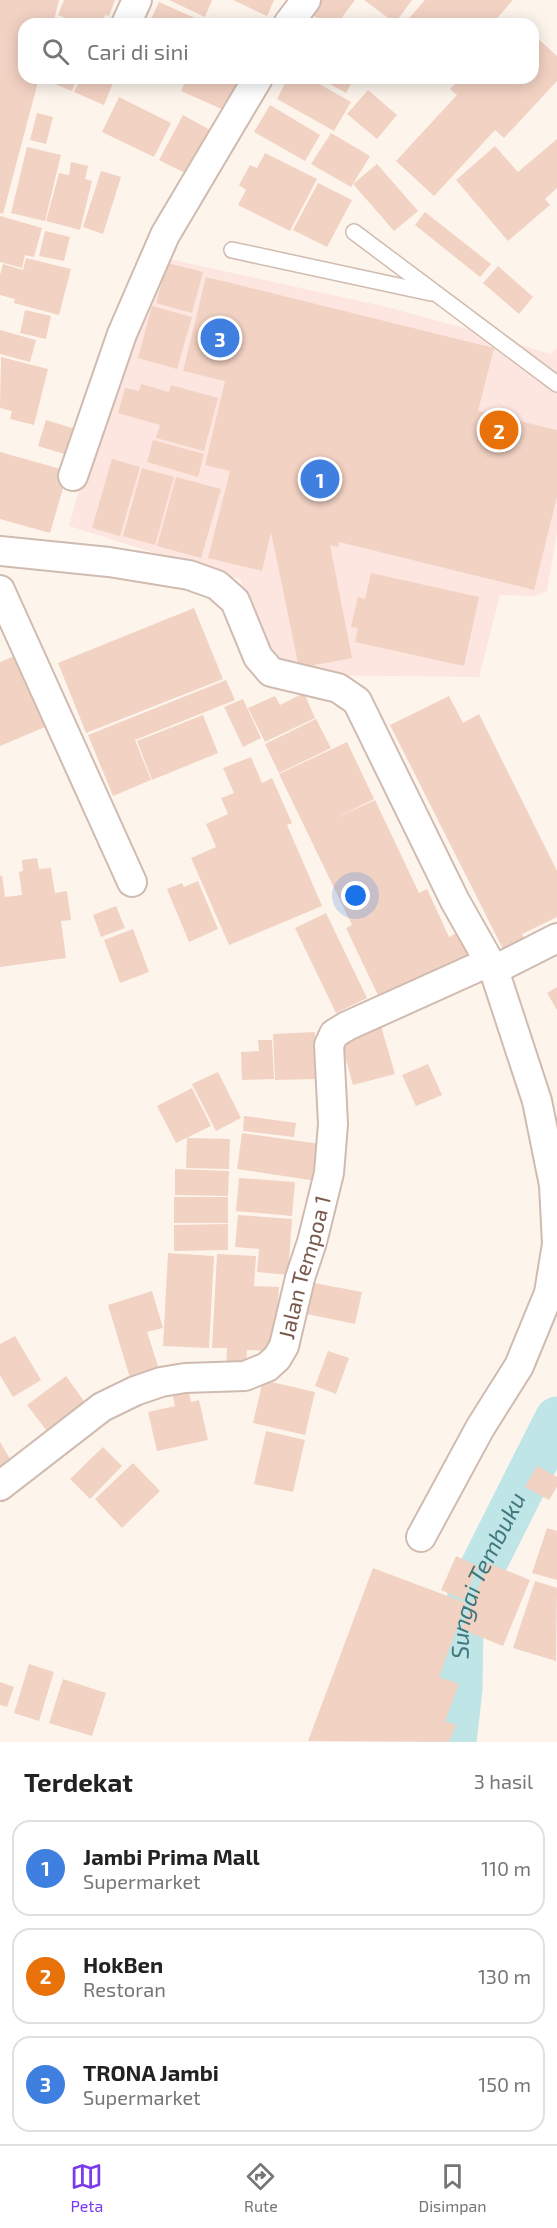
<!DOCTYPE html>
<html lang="id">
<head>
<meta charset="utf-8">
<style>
	:root { --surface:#fff; --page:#f2f2f2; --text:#222; --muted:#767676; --line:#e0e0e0; --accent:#7c3aed }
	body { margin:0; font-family:"Exo 2",sans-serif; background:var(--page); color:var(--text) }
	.you { position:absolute; left:356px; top:896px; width:21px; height:21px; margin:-15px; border:4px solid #fff; border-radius:50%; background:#1a73e8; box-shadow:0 0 0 9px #1a73e833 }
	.badge { display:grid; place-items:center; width:39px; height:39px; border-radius:50%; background:var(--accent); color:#fff; font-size:20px; font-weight:700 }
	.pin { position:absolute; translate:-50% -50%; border:3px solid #fff; box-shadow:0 2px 6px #0006 }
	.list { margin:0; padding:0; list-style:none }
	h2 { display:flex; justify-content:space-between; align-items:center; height:78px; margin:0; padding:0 24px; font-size:26px }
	h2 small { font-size:20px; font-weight:400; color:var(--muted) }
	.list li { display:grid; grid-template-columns:39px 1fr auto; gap:18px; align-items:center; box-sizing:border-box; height:96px; margin:0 12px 12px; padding:0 12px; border:2px solid var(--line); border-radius:18px }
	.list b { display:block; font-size:22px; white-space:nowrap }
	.list p { margin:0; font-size:20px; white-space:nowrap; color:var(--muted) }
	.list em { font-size:20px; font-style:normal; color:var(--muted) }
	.icon { flex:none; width:33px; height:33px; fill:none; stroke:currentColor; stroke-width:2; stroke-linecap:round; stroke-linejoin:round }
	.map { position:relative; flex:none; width:557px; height:1742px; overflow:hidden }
	.search { position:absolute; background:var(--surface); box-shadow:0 3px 15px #0003; left:18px; right:18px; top:18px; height:66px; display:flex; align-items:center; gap:15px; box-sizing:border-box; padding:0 21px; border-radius:18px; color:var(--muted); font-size:22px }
	.sheet { height:402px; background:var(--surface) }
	nav { display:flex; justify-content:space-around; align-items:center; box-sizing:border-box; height:84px; border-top:2px solid var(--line); background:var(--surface); font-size:16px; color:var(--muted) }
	nav a { display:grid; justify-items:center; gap:3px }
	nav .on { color:var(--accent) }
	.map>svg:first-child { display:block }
</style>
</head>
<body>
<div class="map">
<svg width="557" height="1742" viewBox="0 0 557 1742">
	<rect width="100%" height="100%" fill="#fdf5ec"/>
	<polygon fill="#fde6e0" points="169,259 383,306 483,333 550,354 557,349 557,532 547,591 535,596 500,595 479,677 299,675 260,658 241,580 69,526 95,432"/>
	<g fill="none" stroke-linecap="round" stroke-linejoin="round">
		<path stroke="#bfe5e7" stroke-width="45" id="s1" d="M454,1742L460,1689L461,1628L465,1612L475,1582L557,1419"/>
	</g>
	<g fill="#f2d2c3">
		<polygon points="0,0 59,0 53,24 24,24 24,78 39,78 3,214 0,213"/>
		<polygon points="64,0 115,0 109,16 105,15 103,19 115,24 81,24 58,15"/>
		<polygon points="169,0 212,0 205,17"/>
		<polygon points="233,0 274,0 267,16"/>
		<polygon points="312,0 355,0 337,24 326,24 305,10"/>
		<polygon points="364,0 412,0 395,23"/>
		<polygon points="425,0 513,0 492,24 404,24"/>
		<polygon points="159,2 204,22 203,24 161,24 151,19"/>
		<polygon points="533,34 557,56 557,81 504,138 495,130 434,196 396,161 457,95 450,89 461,78 533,78"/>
		<polygon points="40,78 77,78 72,91"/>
		<polygon points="81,78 115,78 104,105 74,92"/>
		<polygon points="187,78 252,78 235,115 181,91"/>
		<polygon points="288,78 309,78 351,102 334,131 277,99"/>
		<polygon points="319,78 354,78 346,93"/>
		<polygon points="368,90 397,115 377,139 347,114"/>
		<polygon points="119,97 171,123 154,157 102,132"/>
		<polygon points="270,105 320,135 305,161 254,132"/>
		<polygon points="37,113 53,117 46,144 30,140"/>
		<polygon points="183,115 212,131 189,175 159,160"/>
		<polygon points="331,133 370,156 351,187 311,164"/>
		<polygon points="557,139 557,188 545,199 550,205 508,241 456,180 495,146 518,172"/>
		<polygon points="27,147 61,155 45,221 11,213"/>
		<polygon points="265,153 317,179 290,231 238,205 246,190 239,185 250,165 257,168"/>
		<polygon points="71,162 88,166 85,179 92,181 80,230 46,221 59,173 69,175"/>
		<polygon points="377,164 418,211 394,231 353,184"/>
		<polygon points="101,171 121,177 103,234 83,227"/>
		<polygon points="318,183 352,200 327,247 293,230"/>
		<polygon points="425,212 491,264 480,277 415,225"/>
		<polygon points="0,216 42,228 34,257 25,255 22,268 0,262"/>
		<polygon points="45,231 70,237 64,261 39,256"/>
		<polygon points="26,258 71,269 59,315 14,303 15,299 0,295 0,275 3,264 23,270"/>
		<polygon points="167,263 203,272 192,313 156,303"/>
		<polygon points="498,266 533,297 519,314 483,283"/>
		<polygon points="206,277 494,348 478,411 557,430 557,497 534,590 339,542 338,547 330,545 352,658 299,668 271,532 262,571 208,558 230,471 205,465 225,381 183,371"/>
		<polygon points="152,306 192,317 177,369 138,358"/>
		<polygon points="25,310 51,316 46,339 20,333"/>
		<polygon points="0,330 36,340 30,362 0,354"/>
		<polygon points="1,357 48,369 34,425 10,419 12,411 0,408"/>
		<polygon points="141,384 169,392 171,385 218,398 204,451 156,438 160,425 118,413 125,388 139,391"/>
		<polygon points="46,420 85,432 77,458 38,446"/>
		<polygon points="153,440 204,454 198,477 147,462"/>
		<polygon points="0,452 68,471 50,533 0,519"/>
		<polygon points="112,459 140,467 120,536 92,528"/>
		<polygon points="142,468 174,477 155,545 123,536"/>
		<polygon points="176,477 221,489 201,558 157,546"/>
		<polygon points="371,573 479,597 464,666 355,642 358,628 351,627 358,597 365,599"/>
		<polygon points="194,608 223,679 86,733 58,663"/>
		<polygon points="27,651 57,722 0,746 0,662"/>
		<polygon points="226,680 235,700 135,740 151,780 113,796 88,735"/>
		<polygon points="304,693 315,718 265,742 248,708 275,696 280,705"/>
		<polygon points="449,696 463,723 479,714 557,871 557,917 522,934 527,944 506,955 390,725"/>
		<polygon points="243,699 261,738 243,747 224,707"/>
		<polygon points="203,715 218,753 152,780 137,741"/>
		<polygon points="316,719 331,748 279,773 265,744"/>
		<polygon points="347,742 374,799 334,819 375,800 419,893 427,889 449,937 463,930 479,963 384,1008 346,928 352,925 279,774"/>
		<polygon points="251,757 262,783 272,778 292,823 287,825 322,906 229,945 191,858 216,847 206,824 228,814 221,798 234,793 223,768"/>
		<polygon points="37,858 39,869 51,868 55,893 67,891 71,920 61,921 66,958 0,967 0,876 2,875 5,897 22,895 19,872 23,871 22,860"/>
		<polygon points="198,881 218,929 189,942 167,889 182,883 184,887"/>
		<polygon points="116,906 125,928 101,937 93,915"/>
		<polygon points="326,913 367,998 336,1013 295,928"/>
		<polygon points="133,929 149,972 120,983 104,940"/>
		<polygon points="557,987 557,1010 547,993"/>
		<polygon points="381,1026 395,1074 353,1085 340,1038"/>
		<polygon points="315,1032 316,1079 275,1080 273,1034"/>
		<polygon points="258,1040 272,1040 274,1079 242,1080 241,1052 259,1051"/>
		<polygon points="428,1064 442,1095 416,1106 402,1075"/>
		<polygon points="218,1072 241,1118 216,1131 192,1084"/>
		<polygon points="192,1088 211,1126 176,1143 157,1106"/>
		<polygon points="244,1116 296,1123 294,1137 243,1131"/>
		<polygon points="242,1133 328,1145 323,1182 237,1169"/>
		<polygon points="187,1138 230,1139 229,1169 186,1168"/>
		<polygon points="175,1169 229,1171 228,1196 175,1195"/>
		<polygon points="239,1178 295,1182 292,1216 236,1211"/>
		<rect x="174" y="1197" width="54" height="26"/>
		<polygon points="238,1215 292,1219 288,1275 257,1272 259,1249 235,1247"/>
		<polygon points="228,1224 228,1250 174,1251 174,1225"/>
		<polygon points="168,1253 214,1256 209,1348 163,1346"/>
		<polygon points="217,1254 256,1256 254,1286 279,1287 275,1351 247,1350 246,1373 226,1372 227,1348 212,1348"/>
		<polygon points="309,1282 362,1292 355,1324 302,1313"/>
		<polygon points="152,1291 163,1328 147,1332 159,1369 130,1378 108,1305"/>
		<polygon points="15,1336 41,1380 13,1397 0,1375 0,1344"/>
		<polygon points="328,1351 349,1358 336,1394 315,1386"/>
		<polygon points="66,1376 88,1407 50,1435 27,1405"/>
		<polygon points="263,1380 315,1392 305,1435 253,1423"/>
		<polygon points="187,1384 191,1402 199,1400 208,1440 157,1451 148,1412 175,1406 171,1388"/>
		<polygon points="266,1431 305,1440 293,1492 254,1484"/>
		<polygon points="0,1442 12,1462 0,1470"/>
		<polygon points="103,1447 122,1466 90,1499 70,1479"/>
		<polygon points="133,1463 160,1491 122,1528 95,1499"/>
		<polygon points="537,1466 557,1477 557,1487 549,1500 525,1487"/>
		<polygon points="547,1528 557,1531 557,1580 532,1573"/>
		<polygon points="456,1556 478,1566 464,1600 441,1590"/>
		<polygon points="488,1563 530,1580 503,1646 461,1629"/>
		<polygon points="373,1568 466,1603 439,1677 459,1684 445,1721 456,1725 449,1742 308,1741"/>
		<polygon points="535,1581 557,1588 556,1661 513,1648"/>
		<polygon points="29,1664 54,1672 39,1721 14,1713"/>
		<polygon points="63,1679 106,1693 92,1736 49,1723"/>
		<polygon points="0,1682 14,1687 7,1707 0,1705"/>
	</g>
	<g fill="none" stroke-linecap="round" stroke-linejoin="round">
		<g stroke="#d0bbb0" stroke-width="18">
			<g id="lane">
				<polyline points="354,232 557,384"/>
				<polyline points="232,250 431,293"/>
			</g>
		</g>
		<g stroke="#d0bbb0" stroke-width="32">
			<g id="street">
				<polyline points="126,24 137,0"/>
				<polyline points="288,24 306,0"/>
				<polyline points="73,476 122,334 165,235 258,78"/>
				<polyline points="0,551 109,562 189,575 217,585 235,601 258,657 271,672 338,688 357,701 455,901 494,970 537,1101 554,1185 557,1244 549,1293 519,1366 480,1428 421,1537"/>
				<polyline points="0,590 132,882"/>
				<polyline points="494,970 557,938"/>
				<path id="s2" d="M0,1486L102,1407L135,1391L161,1382L185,1378L245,1376L267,1367L277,1358L284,1346L300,1278L312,1242L329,1173L333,1124L329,1045L334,1034L347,1026L489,962"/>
			</g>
		</g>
		<use href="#lane" stroke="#fff" stroke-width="15"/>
		<use href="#street" stroke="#fff" stroke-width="28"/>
	</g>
	<g text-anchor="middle" stroke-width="4.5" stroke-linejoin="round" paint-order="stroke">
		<g font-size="22" fill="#79594d" stroke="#fff9f3">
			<text dy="8" stroke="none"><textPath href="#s2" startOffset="410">Jalan Tempoa 1</textPath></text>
		</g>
		<g font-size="24" font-style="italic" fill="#40787e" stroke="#fff9f3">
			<text dy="8" stroke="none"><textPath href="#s1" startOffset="172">Sungai Tembuku</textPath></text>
		</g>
	</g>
</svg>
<div class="you"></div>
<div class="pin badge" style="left:320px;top:479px;background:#3f7fe0">1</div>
<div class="pin badge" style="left:499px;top:430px;background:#e8710a">2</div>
<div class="pin badge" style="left:220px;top:338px;background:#3f7fe0">3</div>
<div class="search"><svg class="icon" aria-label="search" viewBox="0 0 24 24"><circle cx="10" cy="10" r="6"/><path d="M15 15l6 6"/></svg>Cari di sini</div>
</div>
<section class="sheet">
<h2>Terdekat<small>3 hasil</small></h2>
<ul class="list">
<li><span class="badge" style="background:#3f7fe0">1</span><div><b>Jambi Prima Mall</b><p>Supermarket</p></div><em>110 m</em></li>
<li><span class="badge" style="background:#e8710a">2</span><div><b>HokBen</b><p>Restoran</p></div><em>130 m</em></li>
<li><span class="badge" style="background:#3f7fe0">3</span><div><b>TRONA Jambi</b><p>Supermarket</p></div><em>150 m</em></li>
</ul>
</section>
<nav>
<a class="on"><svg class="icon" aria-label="map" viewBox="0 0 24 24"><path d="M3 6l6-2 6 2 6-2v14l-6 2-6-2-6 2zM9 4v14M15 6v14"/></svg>Peta</a>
<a><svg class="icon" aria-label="directions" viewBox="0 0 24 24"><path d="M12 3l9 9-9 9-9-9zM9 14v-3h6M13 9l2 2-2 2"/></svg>Rute</a>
<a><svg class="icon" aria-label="saved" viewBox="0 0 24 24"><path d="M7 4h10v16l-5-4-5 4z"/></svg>Disimpan</a>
</nav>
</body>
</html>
